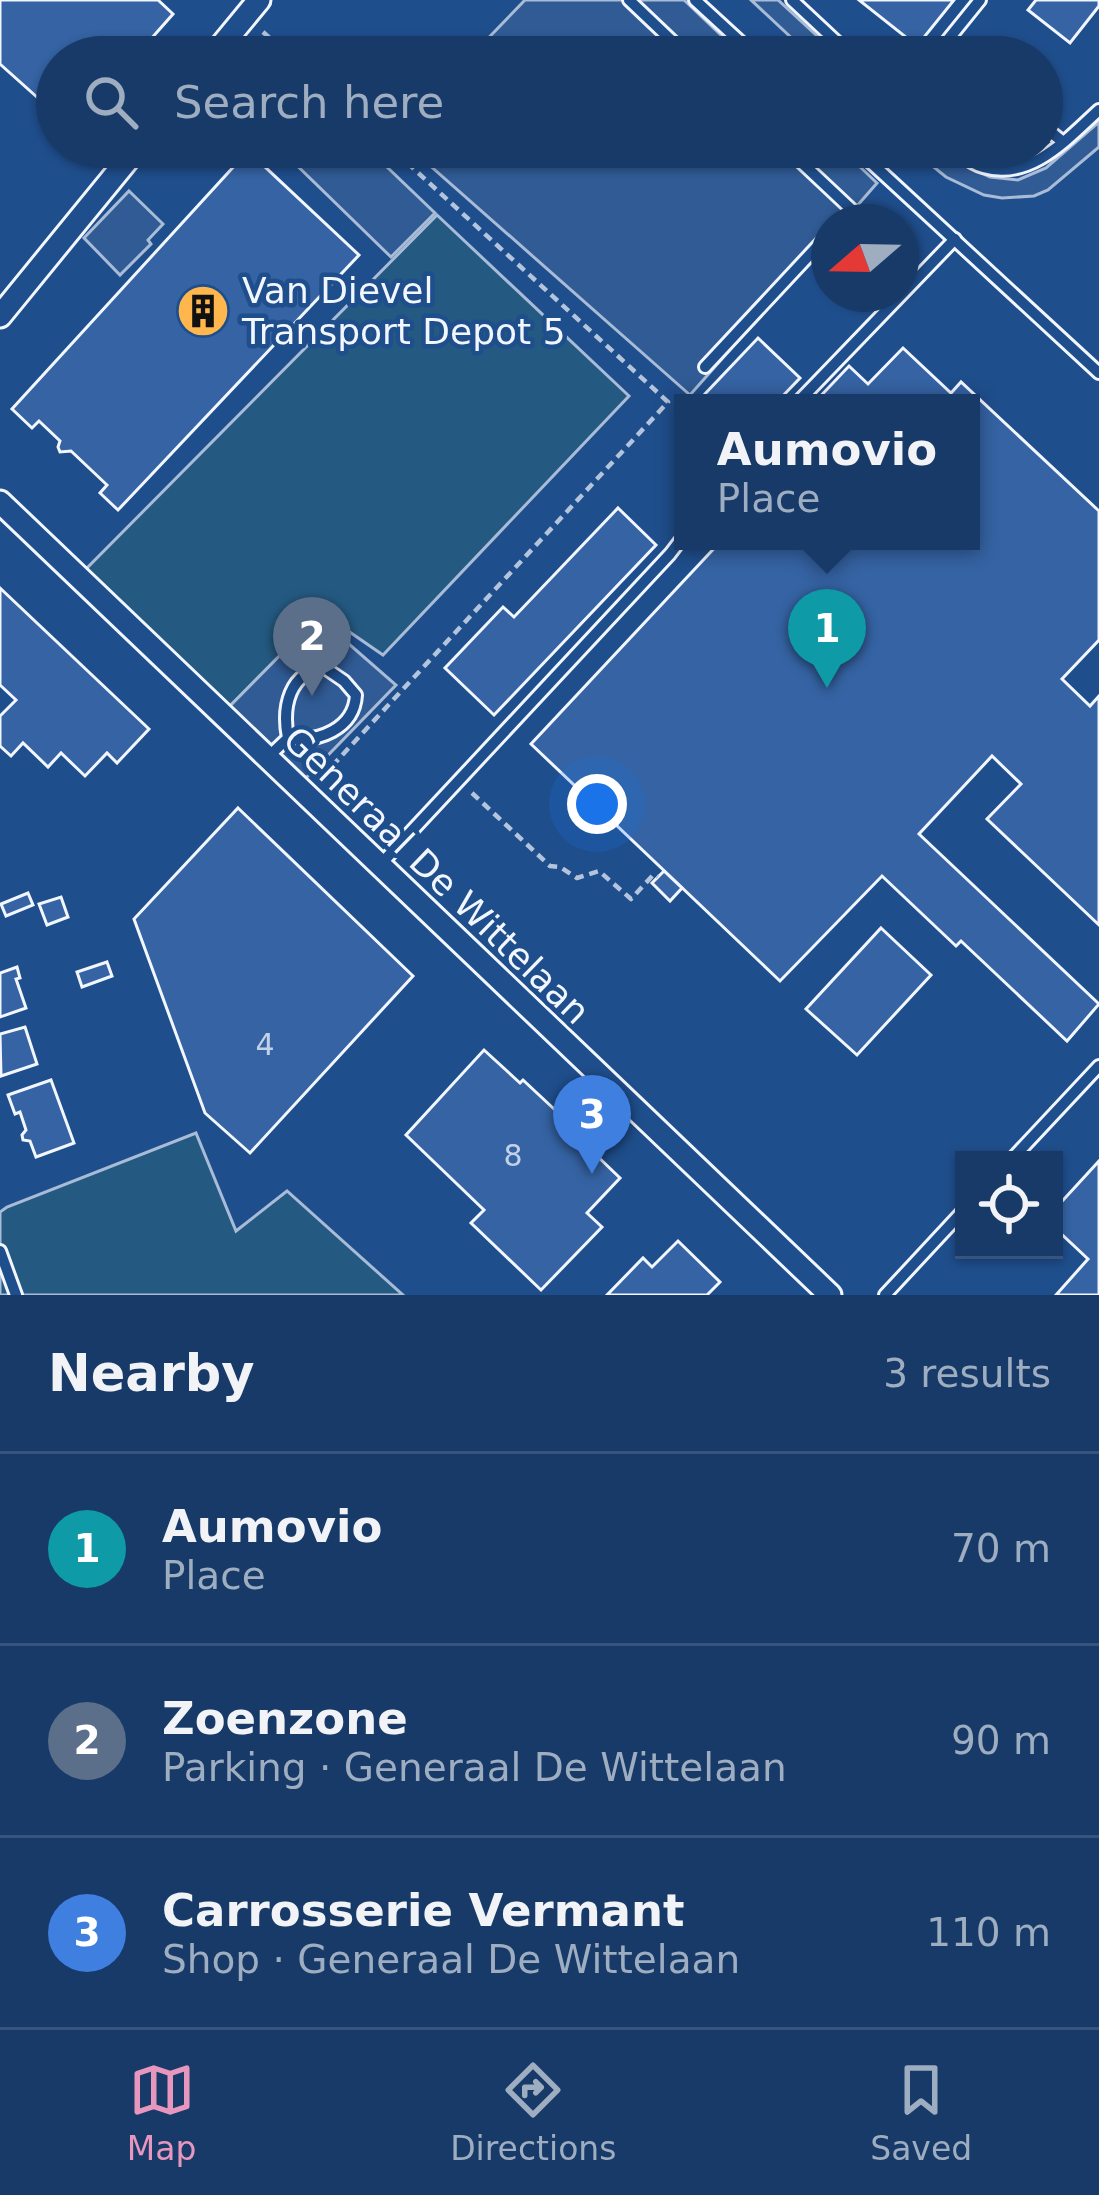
<!DOCTYPE html>
<html lang="en">
<head>
<meta charset="utf-8">
<style>
	:root { --surface:#173a69; --page:#20416f; --text:#f1f3f6; --muted:#9eadc0; --line:#36547d; --accent:#e797bd }
	body { margin:0; font-family:"DejaVu Sans",sans-serif; background:var(--page); color:var(--text) }
	.controls { position:absolute; right:36px; bottom:36px; display:grid; overflow:hidden; border-radius:0px; box-shadow:0 3px 9px #0004 }
	.controls button { width:108px; height:108px; display:grid; place-items:center; padding:0; border:0; border-bottom:3px solid var(--line); background:var(--surface); color:var(--text); font:60px sans-serif }
	.compass { position:absolute; left:811px; top:204px; width:108px; height:108px; border-radius:50%; background:var(--surface); box-shadow:0 3px 9px #0004; rotate:250deg }
	.you { position:absolute; left:597px; top:804px; width:42px; height:42px; margin:-30px; border:9px solid #fff; border-radius:50%; background:#1a73e8; box-shadow:0 0 0 18px #1a73e833 }
	.badge { display:grid; place-items:center; width:78px; height:78px; border-radius:50%; background:var(--accent); color:#fff; font-size:39px; font-weight:700 }
	.pin { position:absolute; translate:-50% -99px; filter:drop-shadow(0 3px 6px #0008) }
	.pin::after { content:''; position:absolute; top:63px; width:42px; height:36px; background:inherit; clip-path:polygon(0 0,100% 0,50% 100%) }
	.popup { position:absolute; left:674px; top:394px; width:306px; height:156px; box-sizing:border-box; display:grid; place-content:center; border-radius:0px; background:var(--surface); filter:drop-shadow(0 3px 9px #0005); font-size:39px; white-space:nowrap; color:var(--muted) }
	.popup b { font-size:45px; color:var(--text) }
	.popup::after { content:''; position:absolute; left:50%; top:100%; margin-left:-24px; border:24px solid transparent; border-top-color:var(--surface) }
	.list { margin:0; padding:0; list-style:none }
	h2 { display:flex; justify-content:space-between; align-items:center; height:156px; margin:0; padding:0 48px; font-size:51px }
	h2 small { font-size:39px; font-weight:400; color:var(--muted) }
	.list li { display:grid; grid-template-columns:78px 1fr auto; gap:36px; align-items:center; box-sizing:border-box; height:192px; padding:0 48px; border-top:3px solid var(--line) }
	.list b { display:block; font-size:45px; white-space:nowrap }
	.list p { margin:0; font-size:39px; white-space:nowrap; color:var(--muted) }
	.list em { font-size:39px; font-style:normal; color:var(--muted) }
	.icon { flex:none; width:66px; height:66px; fill:none; stroke:currentColor; stroke-width:2; stroke-linecap:round; stroke-linejoin:round }
	.map { position:relative; flex:none; width:1099px; height:1295px; overflow:hidden }
	.search { position:absolute; background:var(--surface); box-shadow:0 3px 9px #0004; left:36px; right:36px; top:36px; height:132px; display:flex; align-items:center; gap:30px; box-sizing:border-box; padding:0 42px; border-radius:66px; color:var(--muted); font-size:45px }
	.sheet { height:732px; background:var(--surface) }
	nav { display:flex; justify-content:space-around; align-items:center; box-sizing:border-box; height:168px; border-top:3px solid var(--line); background:var(--surface); font-size:33px; color:var(--muted) }
	nav a { display:grid; justify-items:center; gap:6px }
	nav .on { color:var(--accent) }
	.map>svg:first-child { display:block }
</style>
</head>
<body>
<div class="map">
<svg width="1099" height="1295" viewBox="0 0 1099 1295">
	<rect width="100%" height="100%" fill="#1f4e8c"/>
	<g fill="#245a82" stroke="#a8bbd7" stroke-width="3">
		<polygon points="437,215 629,396 383,655 322,613 229,707 86,569"/>
		<polygon points="196,1133 236,1231 287,1191 403,1295 0,1295 0,1212 7,1207"/>
	</g>
	<g fill="#305b95" stroke="#a8bbd7" stroke-width="3">
		<polygon points="525,0 684,0 744,57 470,57"/>
		<polygon points="751,0 778,0 840,57 812,57"/>
		<polygon points="1099,122 1099,147 1048,190 1034,196 1002,198 984,195 946,177 909,147 937,147 958,162 990,177 1018,180 1046,168"/>
		<polygon points="278,147 366,147 435,213 391,257"/>
		<polygon points="409,147 839,147 877,183 843,222 829,222 829,238 690,395"/>
		<polygon points="129,191 163,224 148,240 151,244 120,275 84,238"/>
		<polygon points="318,617 396,685 305,779 229,707"/>
	</g>
	<g fill="#3563a3" stroke="#f2f6ff" stroke-width="3">
		<polygon points="0,0 158,0 173,14 135,57 57,57 57,115 0,64"/>
		<polygon points="859,0 954,0 917,46"/>
		<polygon points="1036,0 1099,0 1099,6 1070,43 1028,10"/>
		<polygon points="248,151 359,255 118,510 100,493 107,485 71,451 60,452 58,447 60,441 39,421 32,428 12,409"/>
		<polygon points="758,338 800,378 776,403 710,403 703,396"/>
		<polygon points="903,348 951,393 961,382 1099,511 1099,640 1062,679 1090,706 1099,696 1099,925 987,819 1021,784 992,756 919,834 1099,1004 1067,1041 961,941 956,946 882,876 780,981 531,744 721,541 971,541 971,403 814,403 849,366 868,384"/>
		<polygon points="618,508 656,545 494,715 445,668 503,607 514,617"/>
		<polygon points="0,588 149,729 117,763 107,753 85,776 61,753 48,767 23,743 11,756 0,746 0,716 16,700 0,685"/>
		<polygon points="238,808 413,976 250,1153 205,1113 134,919"/>
		<polygon points="664,871 682,888 670,901 652,883"/>
		<polygon points="28,893 33,905 6,916 1,904"/>
		<polygon points="61,897 68,917 47,925 39,904"/>
		<polygon points="881,928 931,975 857,1055 806,1009"/>
		<polygon points="107,962 112,976 82,987 77,972"/>
		<polygon points="17,967 20,978 16,979 26,1008 0,1017 0,973"/>
		<polygon points="25,1027 37,1064 1,1076 0,1034"/>
		<polygon points="484,1050 520,1083 523,1080 569,1123 566,1126 620,1178 587,1213 602,1227 541,1290 471,1223 484,1210 406,1135"/>
		<polygon points="51,1080 74,1143 36,1157 30,1141 23,1140 22,1135 26,1130 20,1112 15,1114 8,1095"/>
		<polygon points="1099,1161 1099,1295 1056,1295 1088,1259 1054,1227 1054,1210"/>
		<polygon points="678,1241 720,1282 707,1295 607,1295 643,1258 652,1267"/>
	</g>
	<g fill="none" stroke-linecap="round" stroke-linejoin="round">
		<g stroke="#f2f6ff" stroke-width="16">
			<g id="lane">
				<polyline points="629,0 689,57"/>
				<polyline points="695,0 757,57"/>
				<polyline points="792,0 853,57"/>
				<polyline points="934,57 980,0"/>
				<polyline points="1042,125 1063,142"/>
				<polyline points="785,147 852,210 840,222"/>
				<polyline points="854,147 1099,373"/>
				<path d="M949,147C959,153 971,164 983,167C1031,181 1067,139 1099,110"/>
				<polyline points="705,367 829,234"/>
				<polyline points="797,403 955,239"/>
				<path d="M267,758L288,738C318,743 354,729 356,695L344,681L325,668C289,672 282,707 288,738"/>
				<polyline points="380,865 670,554 683,537"/>
				<polyline points="1011,1160 1099,1066"/>
				<polyline points="0,1251 16,1295"/>
				<polyline points="885,1295 964,1210"/>
			</g>
		</g>
		<g stroke="#f2f6ff" stroke-width="27">
			<g id="street">
				<polyline points="212,57 259,0"/>
				<polyline points="0,316 138,147"/>
				<polyline points="0,502 830,1295"/>
			</g>
		</g>
		<g stroke="#b3c4dc" stroke-width="4.5" stroke-dasharray="9 6" stroke-linecap="butt">
			<polyline points="263,32 291,57"/>
			<polyline points="322,777 668,402 390,147"/>
			<polyline points="472,793 550,866 560,867 577,878 599,871 631,899 654,874 658,877"/>
		</g>
		<use href="#lane" stroke="#1f4e8c" stroke-width="10"/>
		<use href="#street" stroke="#1f4e8c" stroke-width="21"/>
	</g>
	<defs>
		<g id="building-disc" transform="scale(2.7)"><circle r="9.5" fill="#ffb74d" stroke="#1f4e8c"/><path d="M-4-6H4V6H1V3H-1V6H-4ZM-2.5-4.3h1.7v1.8h-1.7ZM.8-4.3h1.7v1.8H.8ZM-2.5-1h1.7V.8h-1.7ZM.8-1h1.7V.8H.8Z" fill="#111"/></g>
	</defs>
	<g fill-rule="evenodd">
		<use href="#building-disc" x="203" y="311"/>
	</g>
	<g text-anchor="middle" stroke-width="9" stroke-linejoin="round" paint-order="stroke">
		<g font-size="30" fill="#c3d1e8">
			<text x="265" y="1055">4</text>
			<text x="513" y="1166">8</text>
		</g>
		<g font-size="36" fill="#f2f6ff" stroke="#1f4e8c" text-anchor="start">
			<text x="242" y="303">Van Dievel<tspan x="242" dy="41">Transport Depot 5</tspan></text>
		</g>
		<g font-size="36" fill="#f2f6ff" stroke="#1f4e8c">
			<text transform="translate(437 875) rotate(44)" y="13">Generaal De Wittelaan</text>
		</g>
	</g>
</svg>
<div class="controls">
<button><svg class="icon" aria-label="locate" viewBox="0 0 24 24"><circle cx="12" cy="12" r="6"/><path d="M12 2v4M12 18v4M2 12h4M18 12h4"/></svg></button>
</div>
<svg class="compass" viewBox="-18 -18 36 36"><path d="M0-13l5 13h-10z" fill="#e53935"/><path d="M0 13l5-13h-10z" fill="#9eadc0"/></svg>
<div class="you"></div>
<div class="pin badge" style="left:827px;top:688px;background:#0f9aa8">1</div>
<div class="popup"><b>Aumovio</b>Place</div>
<div class="pin badge" style="left:312px;top:696px;background:#5c6f8a">2</div>
<div class="pin badge" style="left:592px;top:1174px;background:#3f7fe0">3</div>
<div class="search"><svg class="icon" aria-label="search" viewBox="0 0 24 24"><circle cx="10" cy="10" r="6"/><path d="M15 15l6 6"/></svg>Search here</div>
</div>
<section class="sheet">
<h2>Nearby<small>3 results</small></h2>
<ul class="list">
<li><span class="badge" style="background:#0f9aa8">1</span><div><b>Aumovio</b><p>Place</p></div><em>70 m</em></li>
<li><span class="badge" style="background:#5c6f8a">2</span><div><b>Zoenzone</b><p>Parking · Generaal De Wittelaan</p></div><em>90 m</em></li>
<li><span class="badge" style="background:#3f7fe0">3</span><div><b>Carrosserie Vermant</b><p>Shop · Generaal De Wittelaan</p></div><em>110 m</em></li>
</ul>
</section>
<nav>
<a class="on"><svg class="icon" aria-label="map" viewBox="0 0 24 24"><path d="M3 6l6-2 6 2 6-2v14l-6 2-6-2-6 2zM9 4v14M15 6v14"/></svg>Map</a>
<a><svg class="icon" aria-label="directions" viewBox="0 0 24 24"><path d="M12 3l9 9-9 9-9-9zM9 14v-3h6M13 9l2 2-2 2"/></svg>Directions</a>
<a><svg class="icon" aria-label="saved" viewBox="0 0 24 24"><path d="M7 4h10v16l-5-4-5 4z"/></svg>Saved</a>
</nav>
</body>
</html>
